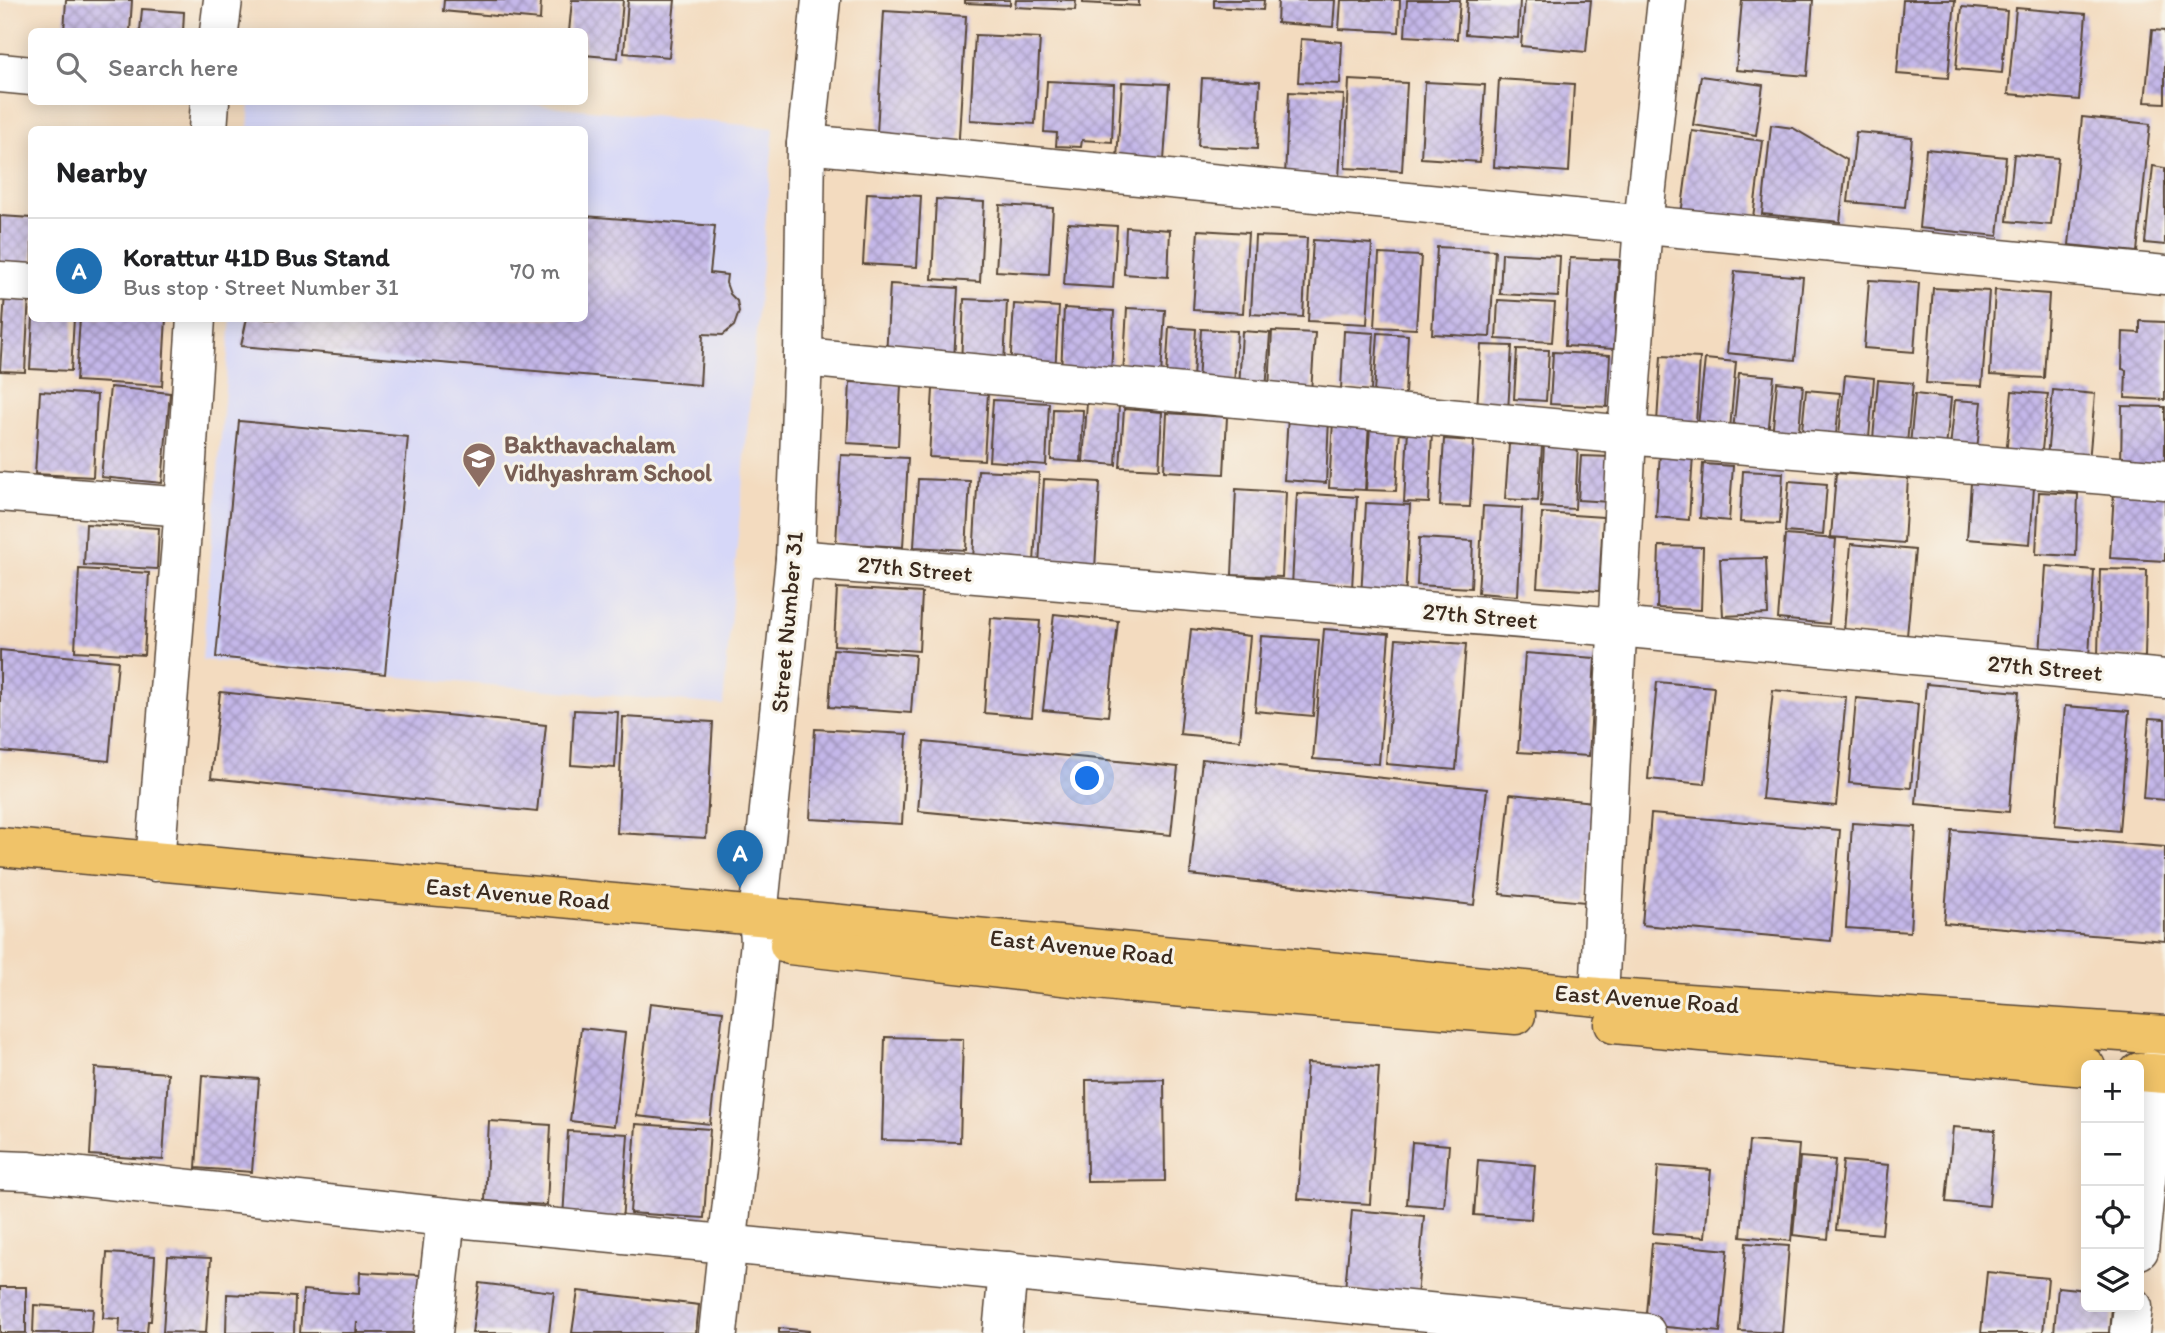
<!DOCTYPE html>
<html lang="en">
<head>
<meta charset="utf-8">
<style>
	:root { --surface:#fff; --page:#f2f2f2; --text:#202124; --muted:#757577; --line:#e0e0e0; --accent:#1f6fb2 }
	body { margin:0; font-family:Itim,sans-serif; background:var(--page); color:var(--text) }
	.controls { position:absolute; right:21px; bottom:21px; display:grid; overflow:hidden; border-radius:10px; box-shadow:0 4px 18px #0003 }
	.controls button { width:63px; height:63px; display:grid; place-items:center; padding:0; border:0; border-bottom:2px solid var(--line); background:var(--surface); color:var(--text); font:35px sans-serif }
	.you { position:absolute; left:1088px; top:779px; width:24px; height:24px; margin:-18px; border:5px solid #fff; border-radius:50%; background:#1a73e8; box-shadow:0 0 0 10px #1a73e833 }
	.badge { display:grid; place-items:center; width:46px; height:46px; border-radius:50%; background:var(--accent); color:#fff; font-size:23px; font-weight:700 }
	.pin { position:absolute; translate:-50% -58px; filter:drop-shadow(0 2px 4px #0008) }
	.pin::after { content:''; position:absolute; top:37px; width:24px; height:21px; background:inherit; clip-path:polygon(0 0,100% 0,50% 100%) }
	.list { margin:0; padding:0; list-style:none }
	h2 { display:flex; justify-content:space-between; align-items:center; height:91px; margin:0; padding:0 28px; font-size:30px }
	h2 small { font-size:23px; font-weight:400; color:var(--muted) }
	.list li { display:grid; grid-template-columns:46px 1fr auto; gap:21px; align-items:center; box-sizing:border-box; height:105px; padding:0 28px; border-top:2px solid var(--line) }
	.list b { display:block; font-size:26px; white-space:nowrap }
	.list p { margin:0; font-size:23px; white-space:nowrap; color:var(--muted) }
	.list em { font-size:23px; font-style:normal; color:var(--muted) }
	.icon { flex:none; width:38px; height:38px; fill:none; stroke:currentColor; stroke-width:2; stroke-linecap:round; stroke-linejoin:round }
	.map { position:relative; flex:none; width:2165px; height:1333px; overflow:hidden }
	.search { position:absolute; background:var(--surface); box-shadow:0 4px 18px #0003; left:28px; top:28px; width:560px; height:77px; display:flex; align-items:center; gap:18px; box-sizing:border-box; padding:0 24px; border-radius:10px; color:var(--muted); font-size:26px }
	.panel { position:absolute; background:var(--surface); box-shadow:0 4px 18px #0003; left:28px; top:126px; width:560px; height:196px; border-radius:10px }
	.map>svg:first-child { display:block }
</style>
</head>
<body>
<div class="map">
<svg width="2165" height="1333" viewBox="0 0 2165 1333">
	<defs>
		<pattern id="building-cross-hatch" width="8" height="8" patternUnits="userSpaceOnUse" patternTransform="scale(1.75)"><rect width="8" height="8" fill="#c4b7e9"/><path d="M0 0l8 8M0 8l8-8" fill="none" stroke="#a095bc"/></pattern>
	</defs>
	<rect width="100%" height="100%" fill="#f7f3e8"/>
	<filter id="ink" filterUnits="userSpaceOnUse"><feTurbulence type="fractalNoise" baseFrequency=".0143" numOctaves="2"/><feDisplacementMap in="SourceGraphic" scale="14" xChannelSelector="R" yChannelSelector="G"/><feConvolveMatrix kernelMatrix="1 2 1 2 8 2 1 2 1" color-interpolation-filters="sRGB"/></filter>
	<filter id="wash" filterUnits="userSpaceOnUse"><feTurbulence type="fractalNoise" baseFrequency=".00686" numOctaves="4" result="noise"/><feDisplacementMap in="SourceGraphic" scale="28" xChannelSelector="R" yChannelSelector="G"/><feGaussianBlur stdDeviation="1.57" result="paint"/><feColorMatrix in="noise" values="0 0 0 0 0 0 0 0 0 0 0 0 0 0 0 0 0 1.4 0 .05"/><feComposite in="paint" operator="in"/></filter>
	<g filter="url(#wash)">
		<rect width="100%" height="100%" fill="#f3dbbf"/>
		<polygon fill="#d6d7f8" points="250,102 508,102 774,128 723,705 202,660 231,319 584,318 584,130 248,129"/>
		<g id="blocks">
			<g fill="url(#building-cross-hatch)">
				<polygon points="66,0 132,0 130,32 64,32"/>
				<polygon points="444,0 541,0 540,20 443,11"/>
				<polygon points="572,0 623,0 618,58 584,55 584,32 569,32"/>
				<polygon points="628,0 675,0 669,57 624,53"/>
				<polygon points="965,0 1010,0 1010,5 965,3"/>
				<polygon points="1016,0 1076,0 1075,10 1015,7"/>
				<polygon points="1083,0 1139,0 1139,6 1083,3"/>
				<polygon points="1214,0 1264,0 1263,10 1214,7"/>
				<polygon points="1278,0 1335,0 1333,27 1277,23"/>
				<polygon points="1341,0 1400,0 1399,32 1339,29"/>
				<polygon points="1407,0 1460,0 1457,39 1405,36"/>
				<polygon points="1467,0 1520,0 1518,38 1465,34"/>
				<polygon points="1525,0 1591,0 1586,52 1521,46"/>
				<polygon points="1742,0 1813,0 1807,76 1736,70"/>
				<polygon points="1903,0 1955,0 1948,78 1897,74"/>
				<polygon points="1962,7 2007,11 2002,73 1956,69"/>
				<polygon points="2016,8 2086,14 2079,100 2008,94"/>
				<polygon points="142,9 184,12 183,32 140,32"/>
				<polygon points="884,11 966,16 958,154 876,150"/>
				<polygon points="2152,30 2165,31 2165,103 2145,102"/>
				<polygon points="975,35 1040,38 1035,124 970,120"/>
				<polygon points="1301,39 1342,42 1340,84 1298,82"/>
				<polygon points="1701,76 1763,85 1756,135 1693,125"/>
				<polygon points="1202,78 1260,81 1257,149 1198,146"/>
				<polygon points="1499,79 1574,84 1569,172 1494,167"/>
				<polygon points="1349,80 1407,83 1402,171 1345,168"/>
				<polygon points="1047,81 1114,84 1112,142 1082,140 1081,147 1056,146 1057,133 1044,132"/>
				<polygon points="1122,82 1169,84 1164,161 1117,159"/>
				<polygon points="1425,82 1485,85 1480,162 1421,158"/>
				<polygon points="1289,92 1344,95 1339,178 1285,176"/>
				<polygon points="2082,117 2150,124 2137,252 2069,245"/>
				<polygon points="1771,125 1793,128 1847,160 1840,222 1762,214"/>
				<polygon points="1692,131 1763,141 1752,225 1681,215"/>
				<polygon points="1856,132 1912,137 1905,207 1848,202"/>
				<polygon points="1926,149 2006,157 1998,236 1919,228"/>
				<polygon points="2014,154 2058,158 2051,225 2007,221"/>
				<polygon points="2153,166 2165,168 2165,245 2145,243"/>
				<polygon points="867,193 921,196 917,267 863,264"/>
				<polygon points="936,199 984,202 980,282 932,279"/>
				<polygon points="1000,205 1053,208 1049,274 996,271"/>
				<polygon points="0,216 32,218 32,276 0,275"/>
				<polygon points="584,216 715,226 710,273 727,275 726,283 730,294 737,301 739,312 734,326 723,335 703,334 700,385 241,346 247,318 584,318"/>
				<polygon points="1068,223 1117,226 1113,288 1064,285"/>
				<polygon points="1126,227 1170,230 1168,277 1124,274"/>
				<polygon points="1198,230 1248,233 1243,313 1193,310"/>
				<polygon points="1255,236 1307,238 1303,317 1251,314"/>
				<polygon points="1313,240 1372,244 1367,324 1308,321"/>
				<polygon points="1437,247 1495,250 1490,337 1432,334"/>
				<polygon points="1502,253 1560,256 1558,297 1500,294"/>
				<polygon points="1379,254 1421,256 1416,329 1375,327"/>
				<polygon points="1570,258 1619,260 1614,349 1565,346"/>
				<polygon points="1735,271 1803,277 1795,360 1727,353"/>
				<polygon points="1869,280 1919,283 1914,352 1864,348"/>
				<polygon points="890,284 958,288 954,360 886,356"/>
				<polygon points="1933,288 1989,291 1982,386 1926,383"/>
				<polygon points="1995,290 2049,294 2044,378 1990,375"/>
				<polygon points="5,293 29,295 25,372 0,371"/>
				<polygon points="964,299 1007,301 1004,365 961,363"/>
				<polygon points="1498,300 1555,303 1552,342 1496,339"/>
				<polygon points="1014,304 1059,307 1055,372 1010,370"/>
				<polygon points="1064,308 1114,311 1111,375 1061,372"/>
				<polygon points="1127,308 1165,310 1161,376 1123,375"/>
				<polygon points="33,318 74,318 71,371 30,369"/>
				<polygon points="80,318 166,318 162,386 76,381"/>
				<polygon points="2140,321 2165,322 2165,400 2125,398 2126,370 2122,369 2123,332 2140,333"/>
				<polygon points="1169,327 1196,329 1193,378 1166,377"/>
				<polygon points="1201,329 1237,331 1234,386 1198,385"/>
				<polygon points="1242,331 1270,333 1266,391 1239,390"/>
				<polygon points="1272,331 1315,333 1311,392 1269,390"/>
				<polygon points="1344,331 1374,333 1371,391 1341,389"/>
				<polygon points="1378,333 1408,335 1405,395 1374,393"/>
				<polygon points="1481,345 1512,346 1508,411 1477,409"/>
				<polygon points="1517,349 1549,350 1546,401 1514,399"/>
				<polygon points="1553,352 1610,355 1607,407 1550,404"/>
				<polygon points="1661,356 1700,358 1696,424 1657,423"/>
				<polygon points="1705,359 1736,362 1730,429 1698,426"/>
				<polygon points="1739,373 1774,376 1768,435 1733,431"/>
				<polygon points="1845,375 1874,378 1869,438 1839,435"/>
				<polygon points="1878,380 1913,383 1907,443 1873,439"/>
				<polygon points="850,382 901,385 898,446 847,443"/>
				<polygon points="1777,382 1803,385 1798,441 1772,438"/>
				<polygon points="110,387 170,393 162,483 101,477"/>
				<polygon points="933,389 988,392 984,460 929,457"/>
				<polygon points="1806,390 1840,393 1836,435 1802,431"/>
				<polygon points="2053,390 2095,394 2089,462 2047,458"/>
				<polygon points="40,391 97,395 93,477 35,474"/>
				<polygon points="2012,391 2048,394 2041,459 2006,456"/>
				<polygon points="1915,394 1951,398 1946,448 1910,445"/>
				<polygon points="993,400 1049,403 1046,465 989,461"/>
				<polygon points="1955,400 1982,402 1977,450 1950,448"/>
				<polygon points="1087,402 1119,404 1116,465 1083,462"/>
				<polygon points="2122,406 2165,407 2165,468 2121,467"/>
				<polygon points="1053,409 1083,410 1081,462 1051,460"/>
				<polygon points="1124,409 1162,412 1159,469 1120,467"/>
				<polygon points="1167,413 1227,417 1224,474 1164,471"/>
				<polygon points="1288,416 1329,419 1326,483 1284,480"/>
				<polygon points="239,421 408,437 385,674 216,657"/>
				<polygon points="1333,421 1369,423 1365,490 1329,488"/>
				<polygon points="1370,427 1400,429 1396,491 1366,490"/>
				<polygon points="1408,429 1432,431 1429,503 1404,502"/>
				<polygon points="1444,439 1474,441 1470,507 1440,506"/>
				<polygon points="1544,443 1578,446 1575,509 1541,507"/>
				<polygon points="1509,444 1542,446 1538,501 1505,499"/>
				<polygon points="1660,452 1693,454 1689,520 1656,517"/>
				<polygon points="841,455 908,458 903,547 836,543"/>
				<polygon points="1581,456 1612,457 1610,502 1578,500"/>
				<polygon points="1703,464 1733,466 1729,521 1700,518"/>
				<polygon points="978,470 1039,473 1034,563 973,560"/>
				<polygon points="1743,471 1783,473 1780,524 1740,522"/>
				<polygon points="1836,473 1908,478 1904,543 1831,537"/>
				<polygon points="918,479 970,481 966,550 914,547"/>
				<polygon points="1044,479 1100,482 1095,569 1039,566"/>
				<polygon points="1789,481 1827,484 1823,535 1785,532"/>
				<polygon points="1971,483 2034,487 2030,544 1967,539"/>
				<polygon points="1236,489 1286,492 1282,577 1232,575"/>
				<polygon points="2114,491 2165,494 2165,561 2110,558"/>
				<polygon points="2039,492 2078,494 2076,556 2036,554"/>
				<polygon points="1297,493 1357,497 1352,589 1292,586"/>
				<polygon points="1366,503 1410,505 1405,600 1361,598"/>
				<polygon points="1483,506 1522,508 1518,596 1478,593"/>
				<polygon points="1542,513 1603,517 1599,591 1537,587"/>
				<polygon points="86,524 159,528 157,569 84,565"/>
				<polygon points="1785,535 1836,539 1829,624 1778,619"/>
				<polygon points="1419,538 1473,541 1471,588 1417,585"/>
				<polygon points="1851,544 1915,550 1907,636 1844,631"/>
				<polygon points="1659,546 1703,547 1701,610 1657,608"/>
				<polygon points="1766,558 1768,614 1723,616 1720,559"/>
				<polygon points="2046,566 2094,570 2089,657 2040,654"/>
				<polygon points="79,569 149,573 144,655 75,651"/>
				<polygon points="2100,569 2147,570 2145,657 2098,656"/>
				<polygon points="837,588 922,593 919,651 834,645"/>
				<polygon points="1054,614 1118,621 1108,716 1043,710"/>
				<polygon points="991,618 1040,621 1032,717 984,713"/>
				<polygon points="1191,629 1250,636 1240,740 1180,734"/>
				<polygon points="1324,629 1389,634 1379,764 1313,759"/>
				<polygon points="1261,636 1319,640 1313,716 1255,711"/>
				<polygon points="1396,639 1466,644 1456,770 1386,764"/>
				<polygon points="833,649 915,655 911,713 829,707"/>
				<polygon points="0,650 118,661 109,761 0,751"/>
				<polygon points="1525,653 1595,658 1589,756 1518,752"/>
				<polygon points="1657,682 1714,687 1705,784 1648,779"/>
				<polygon points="1926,684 2019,692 2009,812 1916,804"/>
				<polygon points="1773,690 1846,697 1836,806 1762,799"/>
				<polygon points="220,692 546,725 537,812 211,778"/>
				<polygon points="1856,698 1918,704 1911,788 1849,783"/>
				<polygon points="2065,706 2129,711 2119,831 2055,825"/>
				<polygon points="574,710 618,712 615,768 571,765"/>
				<polygon points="623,717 713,722 706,838 617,833"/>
				<polygon points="2149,718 2165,719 2165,800 2143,798"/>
				<polygon points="815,729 907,734 902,824 810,819"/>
				<polygon points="924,742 1178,767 1171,835 918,811"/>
				<polygon points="1202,759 1487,789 1474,905 1190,875"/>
				<polygon points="1510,794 1594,802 1585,902 1500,894"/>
				<polygon points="1651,814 1840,830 1831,941 1642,925"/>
				<polygon points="1852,823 1916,827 1910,932 1846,928"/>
				<polygon points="1952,830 2165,847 2165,941 1944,923"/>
				<polygon points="650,1003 723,1011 710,1124 637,1116"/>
				<polygon points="581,1028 625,1033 614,1126 570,1121"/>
				<polygon points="885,1037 963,1039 960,1142 882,1140"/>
				<polygon points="1307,1063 1379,1067 1370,1204 1298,1199"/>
				<polygon points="95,1068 168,1073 163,1160 90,1155"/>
				<polygon points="202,1075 259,1079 252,1172 196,1168"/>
				<polygon points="1164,1079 1165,1181 1087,1182 1086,1080"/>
				<polygon points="489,1121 551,1125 547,1205 485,1201"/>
				<polygon points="636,1124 710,1129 704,1218 630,1213"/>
				<polygon points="1953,1127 1995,1130 1989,1206 1946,1202"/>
				<polygon points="568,1131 628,1134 622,1223 563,1219"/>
				<polygon points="1749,1141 1799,1145 1791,1241 1741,1236"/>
				<polygon points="1412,1142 1449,1145 1444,1207 1407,1204"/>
				<polygon points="1800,1157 1835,1160 1828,1239 1793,1235"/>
				<polygon points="1478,1160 1535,1165 1531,1219 1474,1215"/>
				<polygon points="1843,1161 1889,1165 1882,1234 1836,1230"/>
				<polygon points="1658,1166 1711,1170 1705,1237 1653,1233"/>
				<polygon points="1352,1210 1424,1216 1417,1297 1345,1290"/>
				<polygon points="1652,1243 1728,1250 1720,1332 1645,1325"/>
				<polygon points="1746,1243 1789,1246 1782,1333 1739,1331"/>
				<polygon points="107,1253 155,1256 151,1321 148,1321 147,1333 119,1333 120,1319 103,1318"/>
				<polygon points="168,1256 211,1258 206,1333 163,1332"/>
				<polygon points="360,1272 420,1275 417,1333 357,1333 357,1322 356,1333 300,1333 303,1290 359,1294"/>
				<polygon points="1987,1272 2048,1278 2043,1333 1981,1333"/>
				<polygon points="479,1283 554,1292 549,1333 472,1333"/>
				<rect x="0" y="1287" width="26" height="46"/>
				<polygon points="2058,1287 2086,1290 2086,1307 2112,1307 2110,1333 2054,1333"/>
				<polygon points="578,1291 699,1305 696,1333 572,1333"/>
				<polygon points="227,1294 295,1297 294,1333 226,1333"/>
				<polygon points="34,1305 93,1309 91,1333 33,1333"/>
				<polygon points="779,1328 809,1331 809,1333 779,1333"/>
			</g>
		</g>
	</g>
	<g filter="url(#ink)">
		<use href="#blocks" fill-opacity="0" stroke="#574536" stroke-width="2"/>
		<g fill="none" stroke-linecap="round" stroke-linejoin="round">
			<g stroke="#574536" stroke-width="41">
				<g id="minor">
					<polyline points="219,32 223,0"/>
					<polyline points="0,73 32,76"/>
					<polyline points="208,130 210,102"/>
					<polyline points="806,144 2165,275"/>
					<polyline points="0,281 32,283"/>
					<polyline points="803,357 1627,435 2165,480"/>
					<polyline points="0,492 184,507"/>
					<polyline points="795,559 1618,627 2165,679"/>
					<polyline points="155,862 184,507 196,318"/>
					<polyline points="1599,997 1627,435 1643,225 1667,0"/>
					<polyline points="0,1170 27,1171 446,1217 1646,1333"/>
					<polyline points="2139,1250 2157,1074 2165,1048"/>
					<polyline points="433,1333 446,1217"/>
					<polyline points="718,1333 760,942 758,916 795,559 803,357 806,144 821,0"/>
					<polyline points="1002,1333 1008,1271"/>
					<polyline points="2130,1333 2133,1307"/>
				</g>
			</g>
			<g stroke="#574536" stroke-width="41">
				<g id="major">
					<polyline points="0,847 758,916 1599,997 2165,1035"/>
					<polyline points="789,945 1124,983 1516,1015"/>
					<polyline points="1614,1024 2086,1067"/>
					<polyline points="2139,1072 2165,1074"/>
				</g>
			</g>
			<use href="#minor" stroke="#fff" stroke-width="38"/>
			<use href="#major" stroke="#f0c369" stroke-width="38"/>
		</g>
	</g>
	<defs>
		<g id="school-pin" transform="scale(1.75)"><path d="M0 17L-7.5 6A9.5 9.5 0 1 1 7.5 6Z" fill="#8d6e63" stroke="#f7f3e8"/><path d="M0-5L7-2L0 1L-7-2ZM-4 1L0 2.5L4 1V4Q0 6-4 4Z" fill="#fff"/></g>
	</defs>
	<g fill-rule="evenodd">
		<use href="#school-pin" x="479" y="459"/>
	</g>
	<g text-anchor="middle" stroke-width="6" stroke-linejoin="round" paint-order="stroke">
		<g font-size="24" font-weight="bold" fill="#785e54" stroke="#f7f3e8" text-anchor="start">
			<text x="504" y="453">Bakthavachalam<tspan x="504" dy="28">Vidhyashram School</tspan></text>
		</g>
		<g font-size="24" fill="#3b2a1e" stroke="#f7f3e8">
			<text transform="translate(915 569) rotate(5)" y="8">27th Street</text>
			<text transform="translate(1480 616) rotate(5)" y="8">27th Street</text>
			<text transform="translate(787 622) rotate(-85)" y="8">Street Number 31</text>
			<text transform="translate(2045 668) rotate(5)" y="8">27th Street</text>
			<text transform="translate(518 894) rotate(5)" y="8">East Avenue Road</text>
			<text transform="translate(1082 947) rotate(6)" y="8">East Avenue Road</text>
			<text transform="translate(1647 999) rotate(4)" y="8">East Avenue Road</text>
		</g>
	</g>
</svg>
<div class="controls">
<button>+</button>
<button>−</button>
<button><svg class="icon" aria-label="locate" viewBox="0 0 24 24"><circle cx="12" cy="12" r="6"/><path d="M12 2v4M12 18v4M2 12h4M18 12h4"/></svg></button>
<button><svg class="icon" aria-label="layers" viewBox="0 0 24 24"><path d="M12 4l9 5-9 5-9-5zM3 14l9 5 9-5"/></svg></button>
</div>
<div class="you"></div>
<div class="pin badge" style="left:740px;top:888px">A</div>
<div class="search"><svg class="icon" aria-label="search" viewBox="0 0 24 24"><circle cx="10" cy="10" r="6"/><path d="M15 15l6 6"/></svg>Search here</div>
<section class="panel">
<h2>Nearby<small></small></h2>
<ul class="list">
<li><span class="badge">A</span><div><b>Korattur 41D Bus Stand</b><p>Bus stop · Street Number 31</p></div><em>70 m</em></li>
</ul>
</section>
</div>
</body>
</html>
